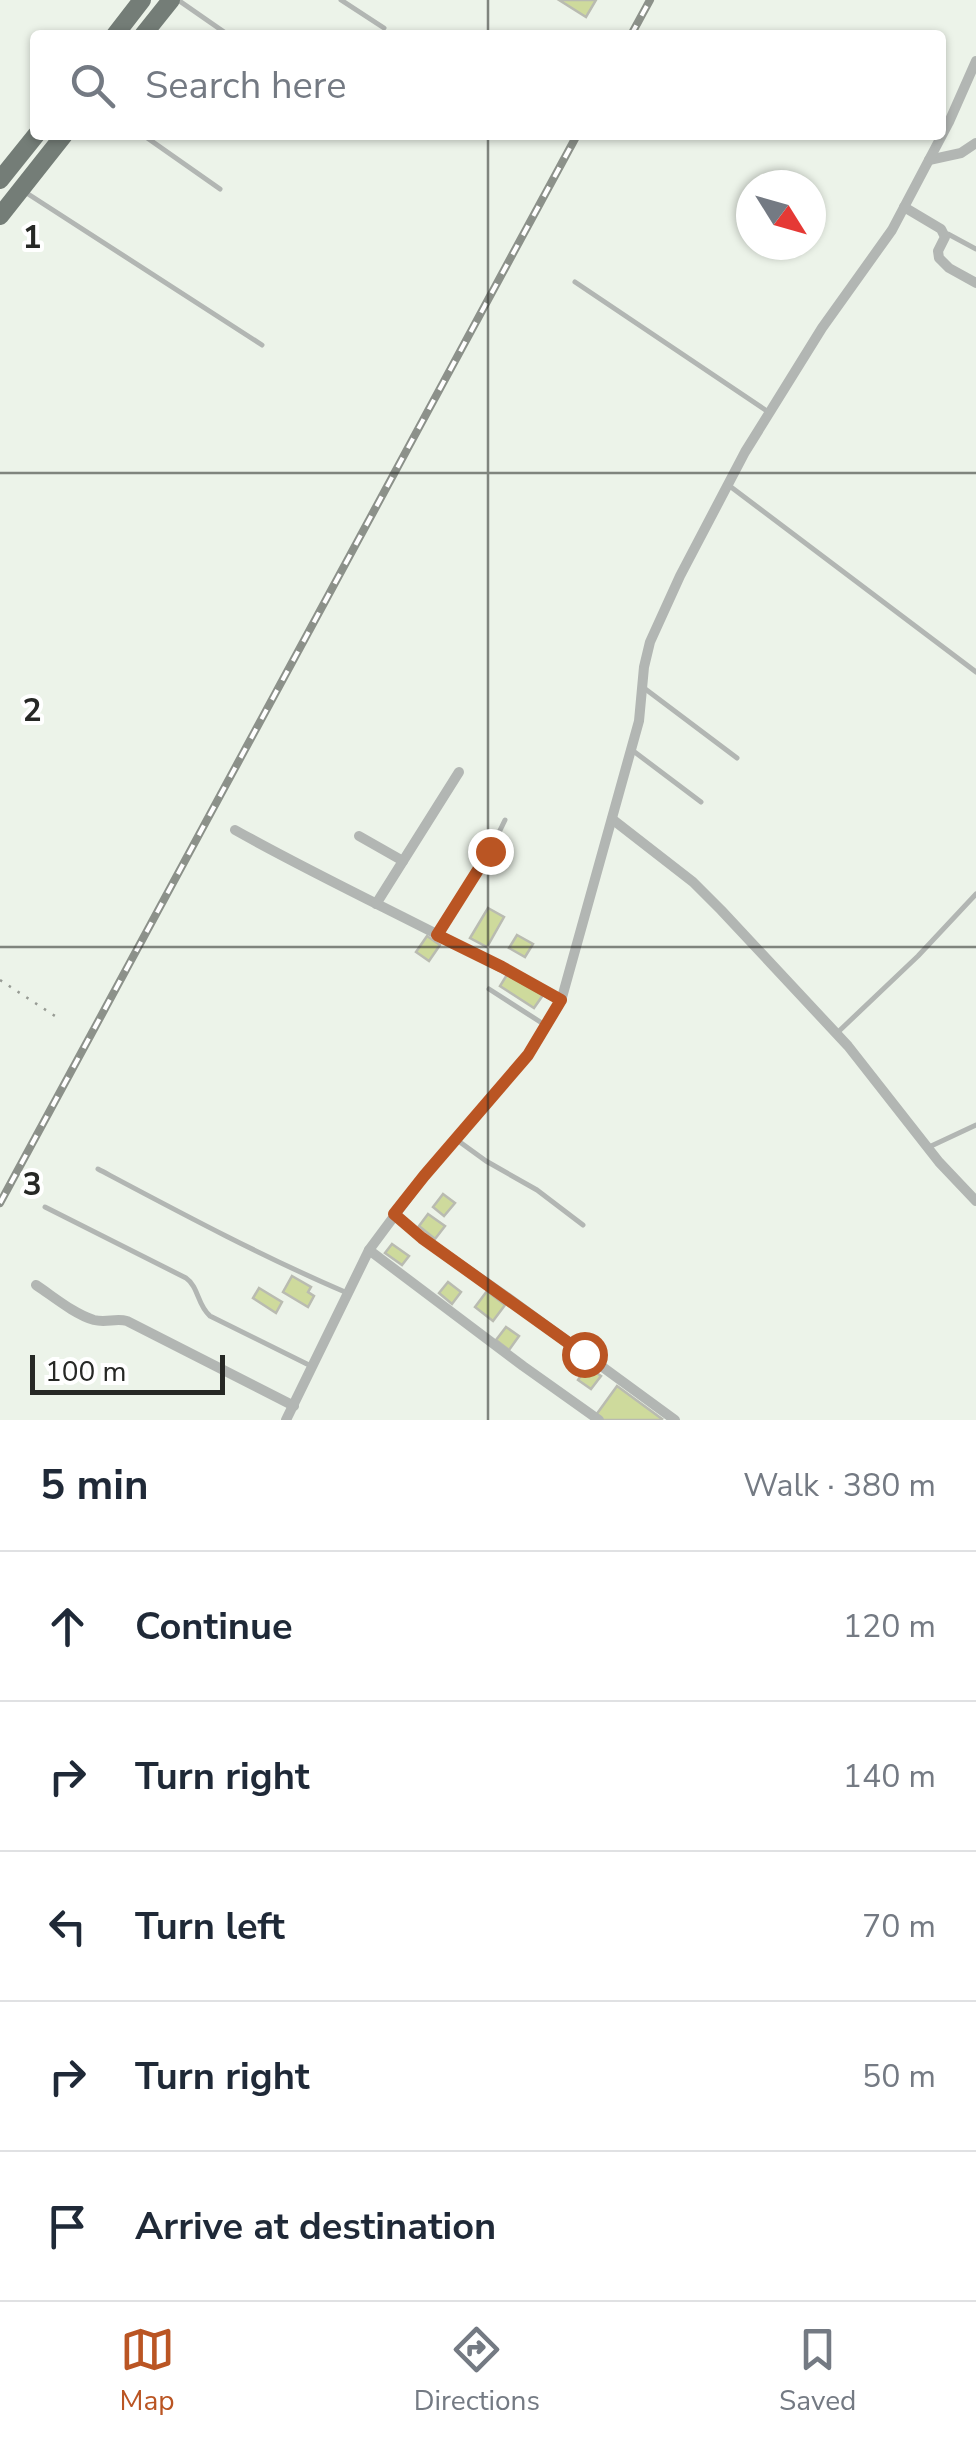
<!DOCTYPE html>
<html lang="en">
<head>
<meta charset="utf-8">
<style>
	:root { --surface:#fff; --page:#f2f2f3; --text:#1f2937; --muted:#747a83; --line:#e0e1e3; --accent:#ba5523 }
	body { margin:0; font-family:"Nunito Sans",sans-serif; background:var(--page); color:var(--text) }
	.compass { position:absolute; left:736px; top:170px; width:90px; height:90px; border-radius:50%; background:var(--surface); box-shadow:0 2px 8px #0004; rotate:127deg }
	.scale { position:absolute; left:30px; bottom:25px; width:195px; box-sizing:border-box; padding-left:10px; border:5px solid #262825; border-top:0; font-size:28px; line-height:35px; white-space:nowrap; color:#262825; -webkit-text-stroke:8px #fff; paint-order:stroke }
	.stop { position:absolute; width:30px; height:30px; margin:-22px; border:8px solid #ba5523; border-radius:50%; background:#fff }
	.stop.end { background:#ba5523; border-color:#fff; box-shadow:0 2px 10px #0008 }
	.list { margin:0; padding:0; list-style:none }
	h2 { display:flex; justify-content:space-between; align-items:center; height:130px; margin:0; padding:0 40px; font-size:42px }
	h2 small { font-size:32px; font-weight:400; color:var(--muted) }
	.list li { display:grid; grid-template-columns:65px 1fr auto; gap:30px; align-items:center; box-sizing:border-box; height:150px; padding:0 40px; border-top:2px solid var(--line) }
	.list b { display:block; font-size:38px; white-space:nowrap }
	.list em { font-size:32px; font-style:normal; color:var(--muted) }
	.icon { flex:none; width:55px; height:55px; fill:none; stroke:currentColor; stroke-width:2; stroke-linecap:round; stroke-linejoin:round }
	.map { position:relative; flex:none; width:976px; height:1420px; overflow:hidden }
	.search { position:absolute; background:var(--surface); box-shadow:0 2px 8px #0004; left:30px; right:30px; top:30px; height:110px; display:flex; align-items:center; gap:25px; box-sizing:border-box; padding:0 35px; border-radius:10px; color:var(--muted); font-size:38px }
	.sheet { height:880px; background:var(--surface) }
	nav { display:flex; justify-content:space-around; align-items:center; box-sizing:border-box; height:140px; border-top:2px solid var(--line); background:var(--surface); font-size:28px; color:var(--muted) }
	nav a { display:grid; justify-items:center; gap:5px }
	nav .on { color:var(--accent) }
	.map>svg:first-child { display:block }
</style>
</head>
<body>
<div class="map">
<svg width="976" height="1420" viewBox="0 0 976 1420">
	<rect width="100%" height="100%" fill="#ecf3e9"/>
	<g fill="#ceda9c" stroke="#b9bbb1" stroke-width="2.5">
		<polygon points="559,0 596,0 586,17"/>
		<polygon points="488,908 504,917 487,947 470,938"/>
		<polygon points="517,935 533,944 525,957 509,948"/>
		<polygon points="427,936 440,945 429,961 416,952"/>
		<polygon points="508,973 543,995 534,1008 500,986"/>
		<polygon points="443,1194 455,1203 444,1216 433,1207"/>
		<polygon points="428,1214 445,1226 435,1239 419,1226"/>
		<polygon points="392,1244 409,1256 402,1265 385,1253"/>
		<polygon points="292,1276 311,1287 308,1292 314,1296 308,1307 283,1292"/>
		<polygon points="448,1282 461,1292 452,1304 439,1293"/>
		<polygon points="259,1288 282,1302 276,1313 253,1298"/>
		<polygon points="487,1291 505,1305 493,1321 475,1307"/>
		<polygon points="506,1327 519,1336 509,1350 496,1340"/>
		<polygon points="587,1366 601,1376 591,1389 578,1380"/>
		<polygon points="617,1386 662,1419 661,1420 602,1420 596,1415"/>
	</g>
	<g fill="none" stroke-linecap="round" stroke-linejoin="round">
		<polyline stroke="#979b94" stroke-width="2.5" stroke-dasharray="2.5 8" stroke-linecap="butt" points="0,980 58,1018"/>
		<g stroke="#b2b6b3" stroke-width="5">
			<polyline points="178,0 227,34"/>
			<polyline points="341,0 384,28"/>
			<polyline points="143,135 220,189"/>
			<polyline points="25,192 262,345"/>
			<polyline points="948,234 976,249"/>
			<polyline points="575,282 767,411"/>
			<polyline points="727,484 976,672"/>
			<polyline points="644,688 737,758"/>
			<polyline points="632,750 701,802"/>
			<polyline points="438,933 490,851 505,820"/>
			<polyline points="489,989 545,1025"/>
			<polyline points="837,1033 918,956 976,894"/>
			<polyline points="457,1140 486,1161 537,1190 583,1225"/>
			<polyline points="929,1147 976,1125"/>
			<path d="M98,1169C179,1212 261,1256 345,1292"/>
			<path d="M45,1207L186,1278C199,1287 197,1305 210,1316L311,1366"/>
		</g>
		<g stroke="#b2b6b3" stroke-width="10">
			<polyline points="929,160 961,153 976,143"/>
			<polyline points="904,207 941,229 945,237 938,251 939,258 949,268 976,283"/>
			<polyline points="612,819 693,882 721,910 848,1046 939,1162 976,1201"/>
			<path d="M235,830C342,890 455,939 561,1001"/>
			<polyline points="359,836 403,861"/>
			<polyline points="376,904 459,772"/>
			<polyline points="395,1214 422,1238 507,1297 675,1420"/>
			<polyline points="369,1250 523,1366 599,1420"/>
			<path d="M36,1285C54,1297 74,1314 94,1320C106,1323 116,1318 127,1321L294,1406"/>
			<polyline points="286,1420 369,1250 424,1176 528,1055 561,1001 639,721 644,667 650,642 680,576 745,452 822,328 892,230 949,122 976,61"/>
		</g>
		<g stroke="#747d77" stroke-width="18">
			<polyline points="115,35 142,0"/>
			<polyline points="143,35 171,0"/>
			<polyline points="0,180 36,135"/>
			<polyline points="0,216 64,135"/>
		</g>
		<g stroke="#8c918a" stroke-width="8">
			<g id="rail">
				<polyline points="631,35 650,0"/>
				<polyline points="0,1203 577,135"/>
			</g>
		</g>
		<use href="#rail" stroke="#fff" stroke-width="4" stroke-dasharray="11" stroke-linecap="butt"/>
	</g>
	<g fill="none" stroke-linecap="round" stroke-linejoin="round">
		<polyline stroke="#ba5523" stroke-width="12" points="490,851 437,935 502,967 561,1000 528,1055 424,1176 394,1214 422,1238 584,1354"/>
	</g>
	<path fill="none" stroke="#262825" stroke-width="2.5" stroke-opacity="0.55" d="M488,0V35M488,135V1420M0,473H976M0,947H976"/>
	<g font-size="32" text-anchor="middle" font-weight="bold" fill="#262825" stroke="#fff" stroke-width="8" stroke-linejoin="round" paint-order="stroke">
		<text x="32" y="248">1</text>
		<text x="32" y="721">2</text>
		<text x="32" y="1195">3</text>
	</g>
</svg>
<svg class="compass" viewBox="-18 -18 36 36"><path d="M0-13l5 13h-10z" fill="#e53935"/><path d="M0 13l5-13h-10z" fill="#747a83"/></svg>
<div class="scale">100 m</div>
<div class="stop" style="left:584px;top:1354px"></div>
<div class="stop end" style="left:490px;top:851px"></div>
<div class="search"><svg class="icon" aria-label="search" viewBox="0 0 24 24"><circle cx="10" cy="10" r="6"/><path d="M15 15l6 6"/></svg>Search here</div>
</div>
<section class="sheet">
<h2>5 min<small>Walk · 380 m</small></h2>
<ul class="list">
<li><svg class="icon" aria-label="ahead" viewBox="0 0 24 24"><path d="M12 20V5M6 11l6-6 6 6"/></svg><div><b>Continue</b></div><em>120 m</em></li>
<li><svg class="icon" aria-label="right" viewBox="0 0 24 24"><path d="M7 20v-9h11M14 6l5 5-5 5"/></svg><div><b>Turn right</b></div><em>140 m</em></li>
<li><svg class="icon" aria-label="left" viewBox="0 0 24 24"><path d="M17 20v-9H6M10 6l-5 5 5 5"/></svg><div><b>Turn left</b></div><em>70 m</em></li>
<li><svg class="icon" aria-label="right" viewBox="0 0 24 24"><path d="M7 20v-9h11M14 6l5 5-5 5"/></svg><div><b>Turn right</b></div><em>50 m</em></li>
<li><svg class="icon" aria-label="arrive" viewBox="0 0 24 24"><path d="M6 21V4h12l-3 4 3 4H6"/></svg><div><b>Arrive at destination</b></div></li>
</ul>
</section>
<nav>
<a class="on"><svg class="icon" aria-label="map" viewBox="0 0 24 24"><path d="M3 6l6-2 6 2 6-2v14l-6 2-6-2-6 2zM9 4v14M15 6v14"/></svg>Map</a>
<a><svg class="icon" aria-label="directions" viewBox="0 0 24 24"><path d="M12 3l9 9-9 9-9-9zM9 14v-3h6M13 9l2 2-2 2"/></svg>Directions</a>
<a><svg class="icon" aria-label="saved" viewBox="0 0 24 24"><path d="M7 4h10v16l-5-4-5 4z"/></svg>Saved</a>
</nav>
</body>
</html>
